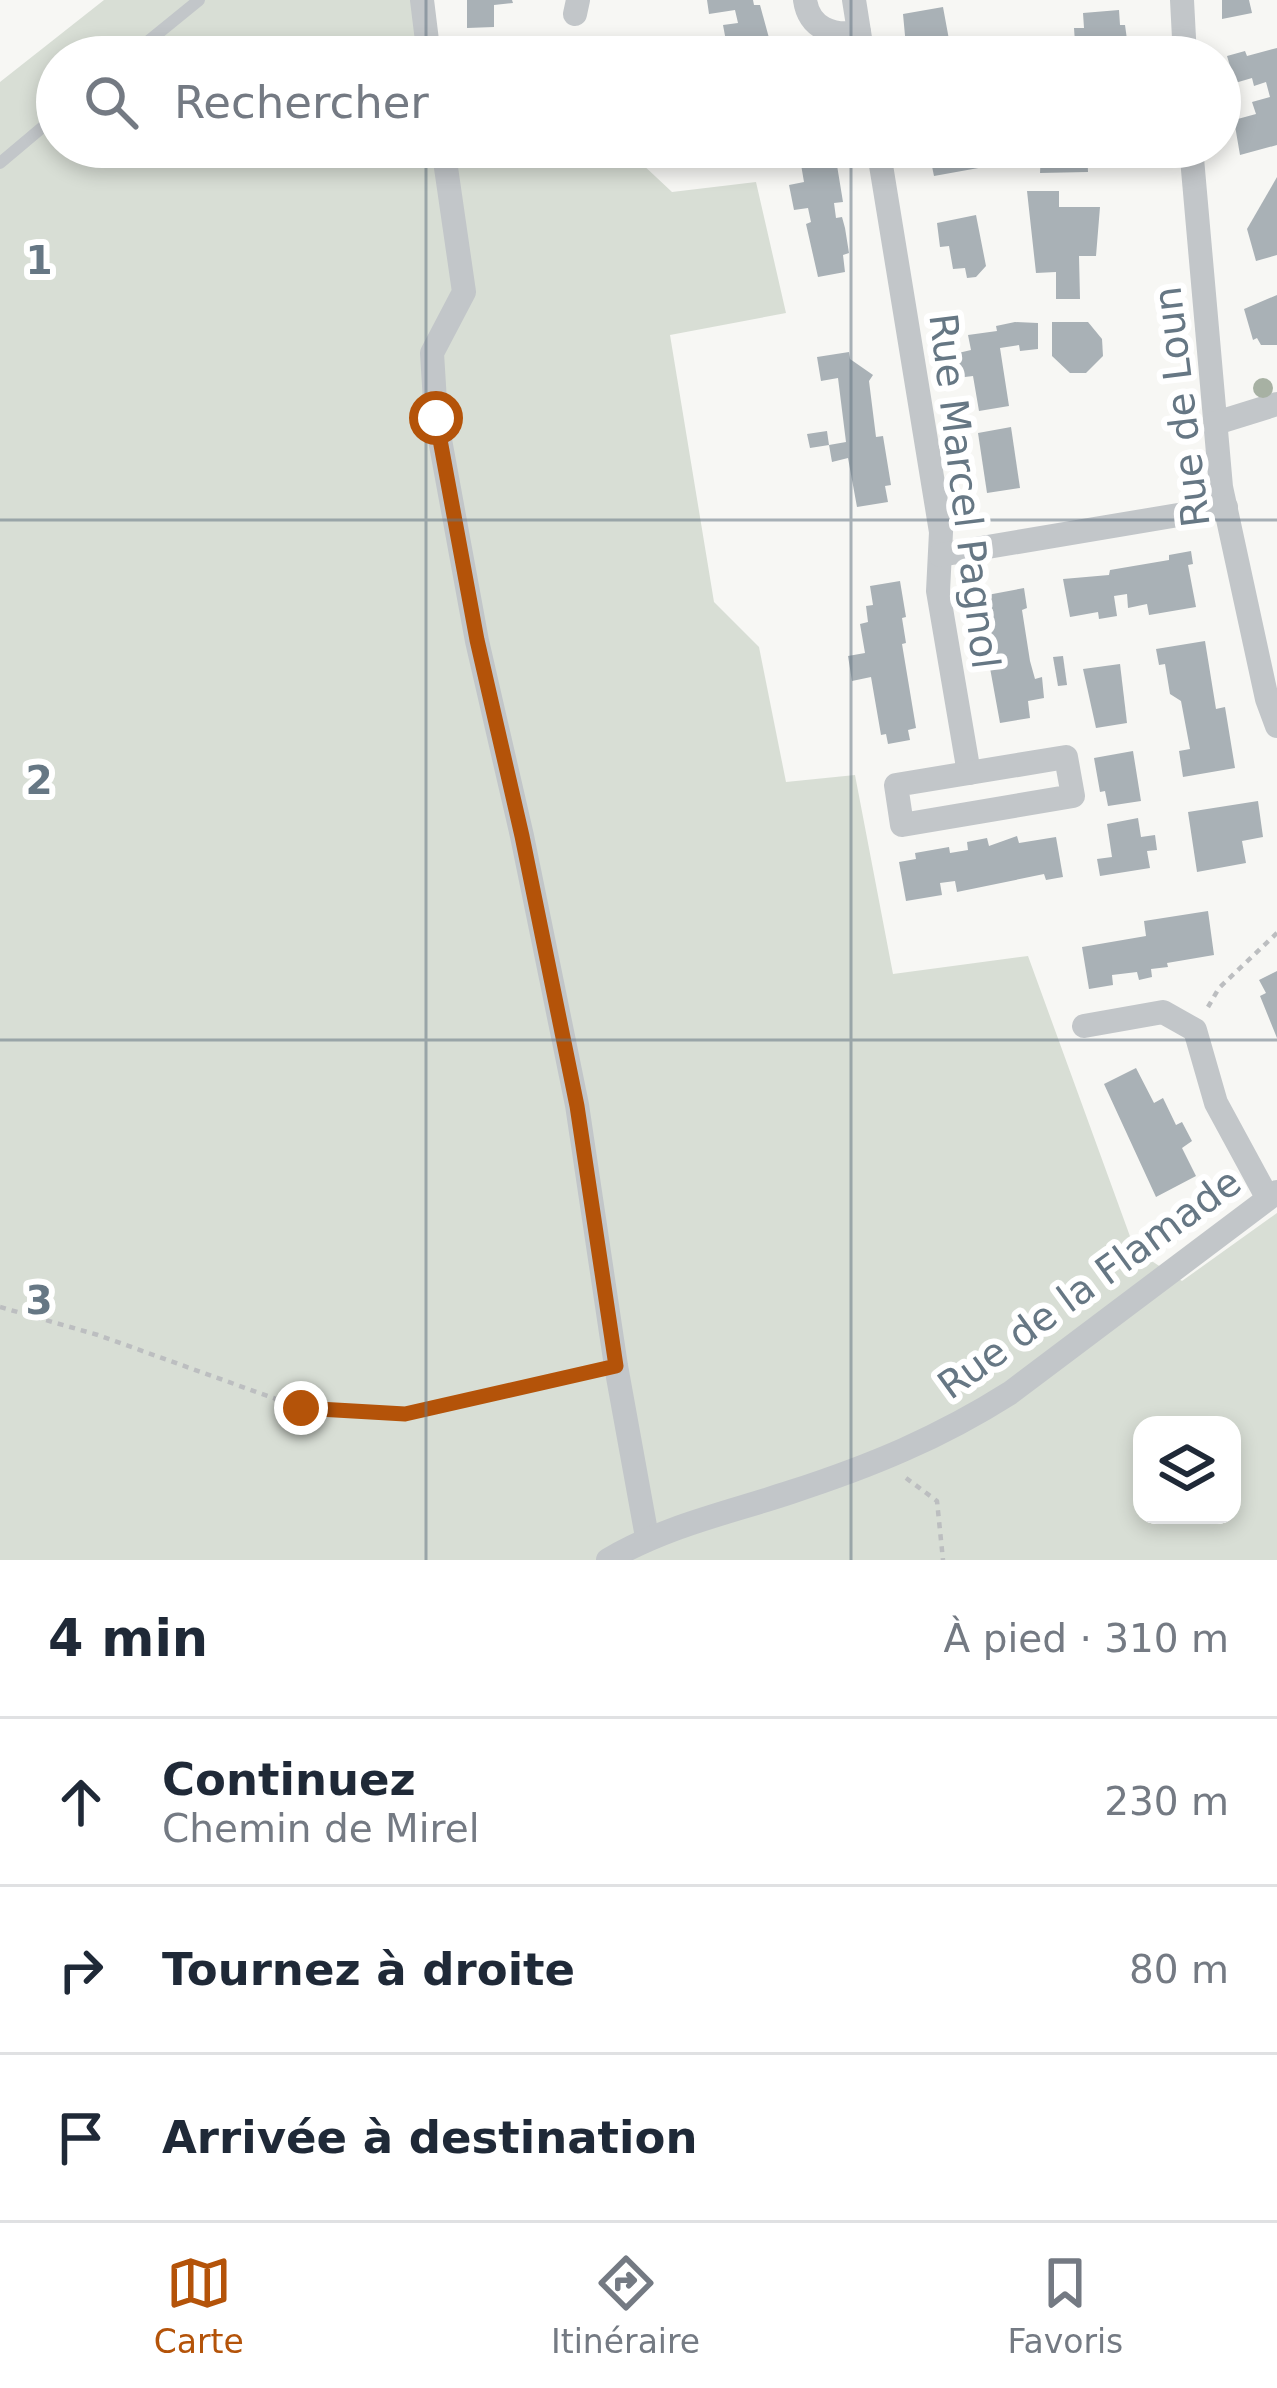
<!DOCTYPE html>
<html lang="fr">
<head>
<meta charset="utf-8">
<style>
	:root { --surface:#fff; --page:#f6f6f7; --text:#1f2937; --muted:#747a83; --line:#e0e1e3; --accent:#b45309 }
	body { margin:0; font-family:"DejaVu Sans",sans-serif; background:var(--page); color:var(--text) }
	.controls { position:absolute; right:36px; bottom:36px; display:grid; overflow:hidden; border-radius:24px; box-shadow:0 6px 18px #0003 }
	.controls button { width:108px; height:108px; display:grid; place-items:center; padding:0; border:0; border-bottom:3px solid var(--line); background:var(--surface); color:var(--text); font:60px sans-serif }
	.stop { position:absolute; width:36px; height:36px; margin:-27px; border:9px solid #b45309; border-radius:50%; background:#fff }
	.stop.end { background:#b45309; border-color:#fff; box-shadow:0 3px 12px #0008 }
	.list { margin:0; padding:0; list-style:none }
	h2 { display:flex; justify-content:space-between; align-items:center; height:156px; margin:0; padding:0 48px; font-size:51px }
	h2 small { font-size:39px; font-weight:400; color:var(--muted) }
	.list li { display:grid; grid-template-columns:78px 1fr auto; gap:36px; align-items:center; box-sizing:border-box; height:168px; padding:0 48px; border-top:3px solid var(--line) }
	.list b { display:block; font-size:45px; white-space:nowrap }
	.list p { margin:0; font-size:39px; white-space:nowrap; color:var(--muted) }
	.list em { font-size:39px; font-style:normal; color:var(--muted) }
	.icon { flex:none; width:66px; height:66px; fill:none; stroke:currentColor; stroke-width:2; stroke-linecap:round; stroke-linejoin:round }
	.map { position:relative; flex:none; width:1277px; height:1560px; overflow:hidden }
	.search { position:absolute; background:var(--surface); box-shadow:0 6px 18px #0003; left:36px; right:36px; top:36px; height:132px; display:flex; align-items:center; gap:30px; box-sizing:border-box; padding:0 42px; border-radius:66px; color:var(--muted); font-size:45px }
	.sheet { height:660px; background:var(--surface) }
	nav { display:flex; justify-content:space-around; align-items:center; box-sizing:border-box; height:168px; border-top:3px solid var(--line); background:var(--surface); font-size:33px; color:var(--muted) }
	nav a { display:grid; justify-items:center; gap:6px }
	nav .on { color:var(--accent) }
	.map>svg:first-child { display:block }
</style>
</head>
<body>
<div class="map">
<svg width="1277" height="1560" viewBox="0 0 1277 1560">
	<rect width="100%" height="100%" fill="#f7f7f4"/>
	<path fill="#d8ded5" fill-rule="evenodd" d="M104,0H414L424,57H57V147H624L672,192L756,182L786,313L670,335L714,602L759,647L786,782L855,775L893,974L1028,956L1135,1250L1182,1281L1277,1213V1560H0V82ZM1142,1425H1232V1515H1142Z"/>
	<g fill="#a9b1b6">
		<polygon points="467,0 512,0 513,3 494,5 494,27 467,28"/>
		<polygon points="707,0 753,0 754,5 760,5 772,49 763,53 765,57 729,57 723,25 738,23 735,10 709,14"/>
		<polygon points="1222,0 1249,0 1252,13 1222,19"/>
		<polygon points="943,7 950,45 944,47 946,57 907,57 903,14"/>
		<polygon points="1119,10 1120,25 1125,25 1129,54 1076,57 1074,28 1084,28 1083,13"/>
		<polygon points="1277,48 1277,145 1240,155 1234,120 1256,114 1252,102 1270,97 1266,82 1254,86 1252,78 1235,83 1227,56 1245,51 1247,56"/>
		<polygon points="798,147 834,147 843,202 834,203 836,218 842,217 845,228 849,253 843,255 845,272 818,277 806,224 811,222 808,208 794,210 789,185 804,182"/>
		<polygon points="928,147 980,147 984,167 934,176"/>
		<polygon points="1031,147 1087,147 1088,172 1040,173 1041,154 1032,154"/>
		<polygon points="1277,177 1277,255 1256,261 1247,229"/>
		<polygon points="1027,191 1059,191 1059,207 1100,207 1096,256 1079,256 1080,299 1056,299 1056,272 1036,273"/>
		<polygon points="976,215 986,266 976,277 967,278 965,268 953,269 949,246 940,247 937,223"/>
		<polygon points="1277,295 1277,345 1261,345 1257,338 1253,340 1244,309"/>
		<polygon points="1015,322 1038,323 1038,349 1020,351 1019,345 1000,348 1009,406 979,411 973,376 957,378 954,354 971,350 968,335 997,331 996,326"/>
		<polygon points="1052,322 1088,322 1102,339 1103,356 1086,373 1070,373 1052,356"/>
		<polygon points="849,352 850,359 873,375 869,381 876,437 883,436 891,485 885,486 888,502 857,507 848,458 832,462 829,445 810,448 807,434 827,431 829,445 846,442 838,378 821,381 817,357"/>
		<polygon points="1011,427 1020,488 987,493 978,433"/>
		<polygon points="1191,551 1193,564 1188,565 1196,607 1149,615 1147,604 1128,608 1127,594 1114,596 1117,616 1099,619 1098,612 1070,617 1063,579 1109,575 1110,570 1169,560 1169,555"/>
		<polygon points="900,581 906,617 902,618 906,643 902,644 916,728 908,730 910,740 888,744 886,734 881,735 871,677 852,681 848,656 865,653 860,624 868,622 866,606 873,605 870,586"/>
		<polygon points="1024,588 1027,608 1022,610 1030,661 1035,679 1042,677 1044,698 1028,701 1030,718 1000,723 980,613 985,612 982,596"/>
		<polygon points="1205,641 1216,709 1225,707 1235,768 1183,777 1179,751 1190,749 1181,701 1170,694 1165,664 1159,665 1156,649"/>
		<polygon points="1063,656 1067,685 1058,686 1053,657"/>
		<polygon points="1120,664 1127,723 1096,728 1083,669"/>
		<polygon points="1133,751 1141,801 1108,806 1105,791 1100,792 1094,758"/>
		<polygon points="1258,801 1263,837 1242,841 1246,863 1197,872 1188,812"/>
		<polygon points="1138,818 1141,837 1155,835 1157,850 1147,851 1150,868 1100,876 1097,859 1112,857 1107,824"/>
		<polygon points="1017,836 1019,843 1056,837 1063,877 1046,880 1044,874 957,892 955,881 940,883 942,895 906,901 899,862 916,859 915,853 949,847 950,853 968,850 967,842 987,838 989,846"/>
		<polygon points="1208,911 1214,955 1167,963 1168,967 1151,969 1152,977 1139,980 1137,972 1112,975 1113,985 1089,989 1082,947 1146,936 1144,921"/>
		<polygon points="1277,971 1277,1038 1260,996 1266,993 1259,980"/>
		<polygon points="1136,1068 1154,1103 1163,1098 1176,1125 1182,1122 1192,1141 1182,1148 1196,1176 1156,1197 1104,1084"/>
	</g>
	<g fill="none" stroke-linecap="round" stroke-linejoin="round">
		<g stroke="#bcbec0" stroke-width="4.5" stroke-dasharray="6 6" stroke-linecap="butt">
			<polyline points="1208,1007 1219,988 1277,933"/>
			<polyline points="0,1307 98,1335 301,1408 405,1414 593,1372"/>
			<polyline points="906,1478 937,1501 943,1560"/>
		</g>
		<g stroke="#c2c6c9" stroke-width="12">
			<polyline points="129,57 199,0"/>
			<polyline points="0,163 57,115"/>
		</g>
		<g stroke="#c2c6c9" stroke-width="24">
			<polyline points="422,0 429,57"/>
			<path d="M805,0C809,28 833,37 859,32"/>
			<polyline points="854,0 863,57"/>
			<polyline points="1182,0 1185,57"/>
			<polyline points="575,14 578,0"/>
			<polyline points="443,147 464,292 432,353 436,418 477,641 522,836 577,1105 616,1366 647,1537"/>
			<polyline points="878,147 941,532 938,591 969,773"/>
			<polyline points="1191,147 1221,487 1267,699 1277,726"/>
			<polyline points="1216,423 1277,404"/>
			<polyline points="940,555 1226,507"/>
			<polygon points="1066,757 1073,796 902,825 896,785"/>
			<polyline points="1084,1026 1163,1012 1195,1030 1216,1103 1267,1197"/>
			<path d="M608,1560C665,1526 728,1513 791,1492C871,1466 939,1438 1010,1393L1277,1192"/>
		</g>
	</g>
	<circle fill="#a7b1a3" cx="1263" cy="388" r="10"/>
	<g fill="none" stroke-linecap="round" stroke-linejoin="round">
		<polyline stroke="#b45309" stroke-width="15" points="301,1408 405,1414 616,1366 577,1106 522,836 477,640 436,418"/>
	</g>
	<path fill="none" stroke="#667784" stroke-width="3" stroke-opacity="0.55" d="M426,0V57M851,0V57M426,147V1560M851,147V1560M0,520H1277M0,1040H1277"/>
	<g text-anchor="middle" stroke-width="12" stroke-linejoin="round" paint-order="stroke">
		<g font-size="39" fill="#667784" stroke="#fff">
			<text transform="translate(1181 407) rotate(-97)" y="14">Rue de Loun</text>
			<text transform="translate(965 491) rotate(83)" y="14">Rue Marcel Pagnol</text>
			<text transform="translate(1089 1283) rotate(-36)" y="14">Rue de la Flamade</text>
		</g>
	</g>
	<g font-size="39" text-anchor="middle" font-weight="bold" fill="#667784" stroke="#fff" stroke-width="12" stroke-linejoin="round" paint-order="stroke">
		<text x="39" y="274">1</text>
		<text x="39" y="794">2</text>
		<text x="39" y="1314">3</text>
	</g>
</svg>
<div class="controls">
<button><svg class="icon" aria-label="layers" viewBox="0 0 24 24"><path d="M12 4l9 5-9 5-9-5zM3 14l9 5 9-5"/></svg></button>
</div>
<div class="stop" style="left:436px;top:418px"></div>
<div class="stop end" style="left:301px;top:1408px"></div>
<div class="search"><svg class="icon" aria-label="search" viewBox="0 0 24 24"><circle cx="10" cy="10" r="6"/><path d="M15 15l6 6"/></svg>Rechercher</div>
</div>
<section class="sheet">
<h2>4 min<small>À pied · 310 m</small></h2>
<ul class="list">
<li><svg class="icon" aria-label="ahead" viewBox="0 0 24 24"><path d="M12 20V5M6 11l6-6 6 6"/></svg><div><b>Continuez</b><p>Chemin de Mirel</p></div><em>230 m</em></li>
<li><svg class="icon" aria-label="right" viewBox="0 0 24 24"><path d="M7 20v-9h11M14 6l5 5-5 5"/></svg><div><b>Tournez à droite</b></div><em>80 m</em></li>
<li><svg class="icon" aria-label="arrive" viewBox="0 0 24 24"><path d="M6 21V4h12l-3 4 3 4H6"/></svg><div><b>Arrivée à destination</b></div></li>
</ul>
</section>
<nav>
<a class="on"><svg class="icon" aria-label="map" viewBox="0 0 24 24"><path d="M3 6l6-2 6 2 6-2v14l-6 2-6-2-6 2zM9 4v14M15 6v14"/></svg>Carte</a>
<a><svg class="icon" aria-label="directions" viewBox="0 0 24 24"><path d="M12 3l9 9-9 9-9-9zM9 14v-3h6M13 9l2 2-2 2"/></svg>Itinéraire</a>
<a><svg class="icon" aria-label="saved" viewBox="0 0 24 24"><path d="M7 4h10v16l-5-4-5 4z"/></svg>Favoris</a>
</nav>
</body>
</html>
